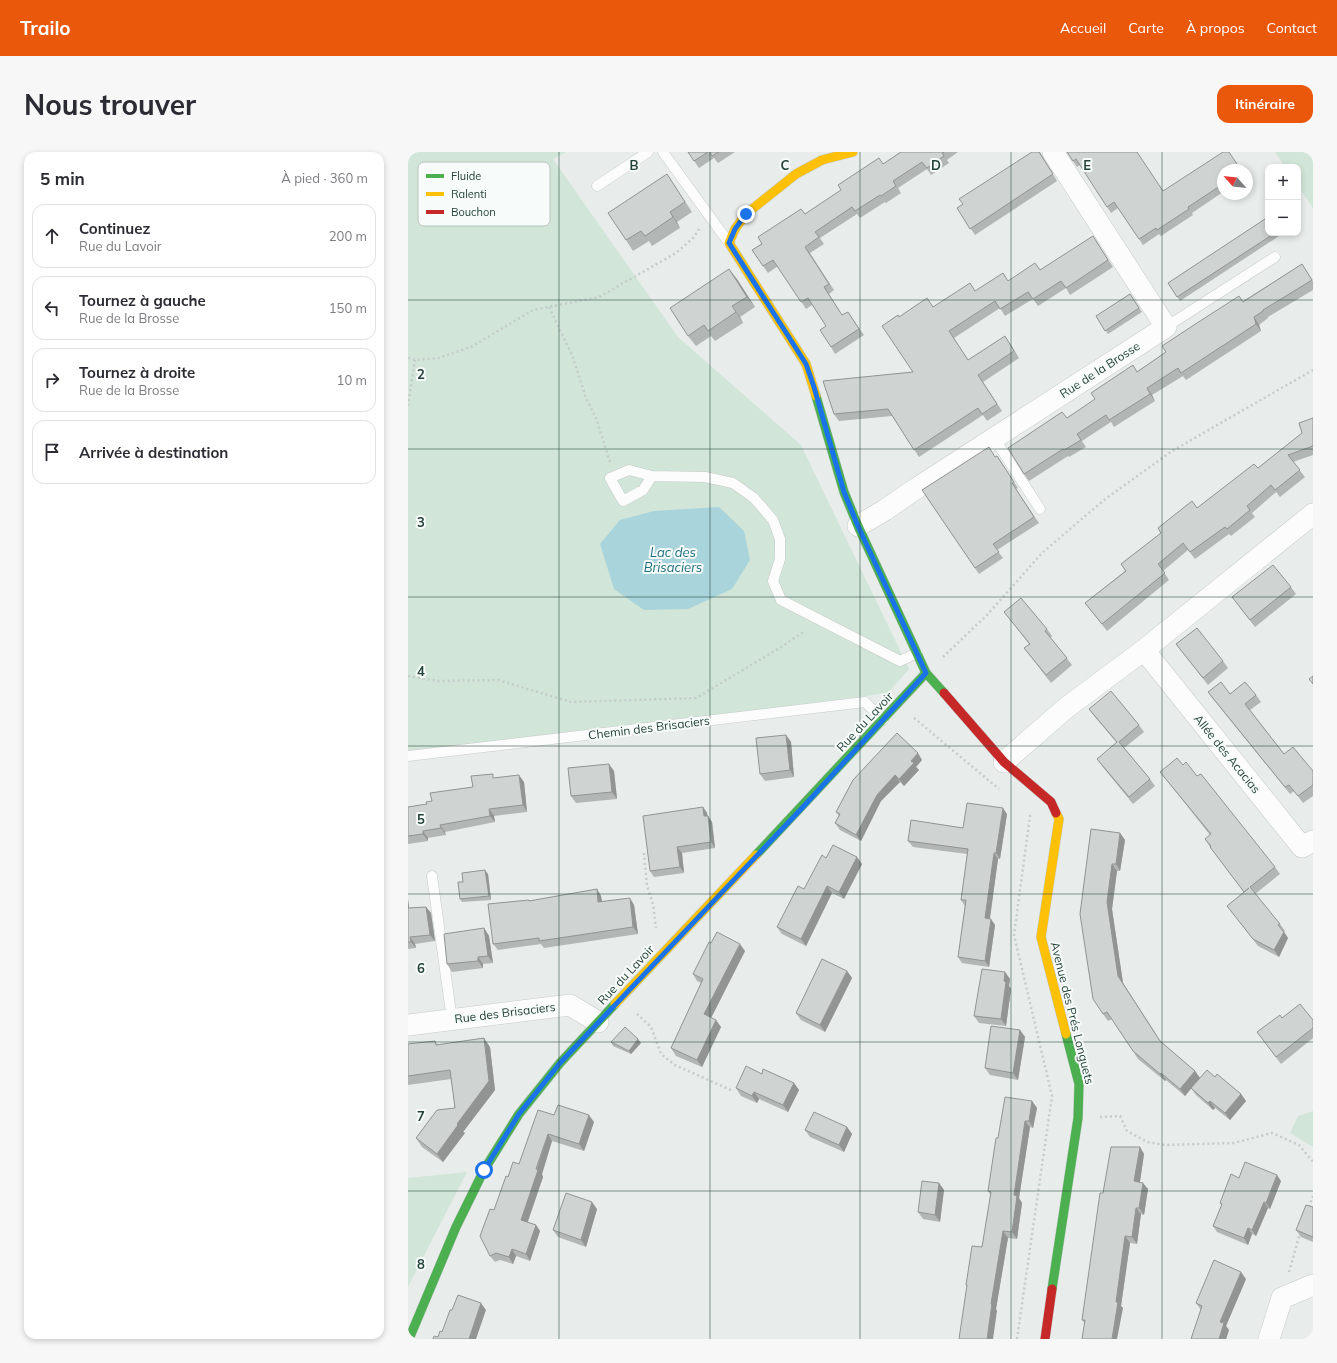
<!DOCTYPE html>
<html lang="fr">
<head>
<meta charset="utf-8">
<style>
	:root { --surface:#fff; --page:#f7f7f7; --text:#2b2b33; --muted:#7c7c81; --line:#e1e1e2; --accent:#ea580c }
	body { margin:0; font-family:Mulish,sans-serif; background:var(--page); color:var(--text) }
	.controls { position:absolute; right:12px; top:12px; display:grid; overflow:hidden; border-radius:8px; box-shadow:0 2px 6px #0003 }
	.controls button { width:36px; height:36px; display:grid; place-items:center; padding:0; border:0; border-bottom:1px solid var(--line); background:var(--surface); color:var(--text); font:20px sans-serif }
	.compass { position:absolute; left:809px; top:12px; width:36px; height:36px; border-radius:50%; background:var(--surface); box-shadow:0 2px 6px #0003; rotate:297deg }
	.stop { position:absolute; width:12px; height:12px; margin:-9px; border:3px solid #1a73e8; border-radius:50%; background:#fff }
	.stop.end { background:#1a73e8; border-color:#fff; box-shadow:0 1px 4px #0008 }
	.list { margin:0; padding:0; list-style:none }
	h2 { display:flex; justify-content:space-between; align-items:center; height:52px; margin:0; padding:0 16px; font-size:17px }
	h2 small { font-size:13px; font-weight:400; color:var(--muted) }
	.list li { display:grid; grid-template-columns:26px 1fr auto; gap:12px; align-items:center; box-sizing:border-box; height:64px; margin:0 8px 8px; padding:0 8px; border:1px solid var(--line); border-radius:12px }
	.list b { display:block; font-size:15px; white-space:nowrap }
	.list p { margin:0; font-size:13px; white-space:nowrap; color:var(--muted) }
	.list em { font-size:13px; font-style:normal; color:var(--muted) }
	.icon { flex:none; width:22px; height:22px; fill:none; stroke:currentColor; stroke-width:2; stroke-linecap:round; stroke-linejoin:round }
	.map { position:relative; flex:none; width:905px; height:1187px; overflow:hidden; border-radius:12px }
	header { display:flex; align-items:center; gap:24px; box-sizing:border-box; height:56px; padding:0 20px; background:var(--accent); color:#fff }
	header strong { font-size:19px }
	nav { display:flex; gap:22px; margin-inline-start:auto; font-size:14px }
	.intro { display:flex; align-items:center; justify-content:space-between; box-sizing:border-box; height:96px; padding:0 24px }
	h1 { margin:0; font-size:28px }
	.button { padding:10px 18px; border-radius:12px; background:var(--accent); color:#fff; font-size:14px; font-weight:700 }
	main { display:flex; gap:24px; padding:0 24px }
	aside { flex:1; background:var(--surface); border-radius:12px; box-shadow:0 2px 6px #0003 }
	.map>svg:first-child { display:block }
</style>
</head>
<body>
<header>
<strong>Trailo</strong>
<nav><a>Accueil</a><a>Carte</a><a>À propos</a><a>Contact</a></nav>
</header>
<div class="intro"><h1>Nous trouver</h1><a class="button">Itinéraire</a></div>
<main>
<aside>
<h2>5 min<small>À pied · 360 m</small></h2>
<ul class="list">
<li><svg class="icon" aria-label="ahead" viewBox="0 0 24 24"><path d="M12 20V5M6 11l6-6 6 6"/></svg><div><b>Continuez</b><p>Rue du Lavoir</p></div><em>200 m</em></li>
<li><svg class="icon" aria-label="left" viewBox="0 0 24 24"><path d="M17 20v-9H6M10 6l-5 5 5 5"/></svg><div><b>Tournez à gauche</b><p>Rue de la Brosse</p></div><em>150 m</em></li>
<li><svg class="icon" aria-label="right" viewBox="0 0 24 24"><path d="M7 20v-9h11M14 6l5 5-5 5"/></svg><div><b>Tournez à droite</b><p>Rue de la Brosse</p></div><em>10 m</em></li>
<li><svg class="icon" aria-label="arrive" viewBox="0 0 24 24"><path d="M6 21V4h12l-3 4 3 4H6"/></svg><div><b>Arrivée à destination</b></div></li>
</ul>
</aside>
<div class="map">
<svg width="905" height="1187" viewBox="0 0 905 1187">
	<rect width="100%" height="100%" fill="#e8edeb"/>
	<g fill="#d1e6d8">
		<polygon points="0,0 158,0 145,7 270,185 393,293 501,517 480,541 0,604"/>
		<polygon points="867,0 905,0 905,56 890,34 890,15 877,15"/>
		<polygon points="905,959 905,995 882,981 890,964"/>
		<polygon points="59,1020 0,1135 0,1026"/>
	</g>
	<polygon fill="#a9d4db" points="311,355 336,379 342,408 324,437 280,457 236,458 206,437 192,392 212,368 246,359"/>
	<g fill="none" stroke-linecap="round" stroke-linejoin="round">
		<g stroke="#c5cac8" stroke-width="11">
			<g id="lane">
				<polyline points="255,0 321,91"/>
				<polyline points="189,34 240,0"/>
				<polyline points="758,175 867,105"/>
				<polyline points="586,286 632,357"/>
				<polyline points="244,324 235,338 215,349 202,326 221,318 244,324 297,325 325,331 346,346 365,368 372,387 372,407 365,429 373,448 492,509 509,501"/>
				<polyline points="0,604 457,550 475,568"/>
				<polyline points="24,724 44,868"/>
			</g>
		</g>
		<g stroke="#c5cac8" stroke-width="22">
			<g id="street">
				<polyline points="905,362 736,498 894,695 905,689"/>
				<polyline points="450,374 477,358 509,336 758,175 645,0"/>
				<polyline points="596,610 658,556 736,498"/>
				<polyline points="0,873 162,853 190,870"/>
				<polyline points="861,1187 874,1146 905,1133"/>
			</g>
		</g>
		<g stroke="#c3cbc8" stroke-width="10">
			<g id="fast">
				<polyline points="408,244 436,340 450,374 518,521 536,541"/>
				<polyline points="348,703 518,521"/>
				<polyline points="644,1137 670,966 671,932 658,882"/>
				<polyline points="1,1187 48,1075 76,1018 111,962 152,911 207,852"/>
			</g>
		</g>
		<g stroke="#c3cbc8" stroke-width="10">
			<g id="slow">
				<polyline points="408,244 398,212 321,91 327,77 338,62 388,22 414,8 445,0"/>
				<polyline points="648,661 651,667 633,785 658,882"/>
				<polyline points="207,852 348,703"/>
			</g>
		</g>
		<g stroke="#c3cbc8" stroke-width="10">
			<g id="jam">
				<polyline points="536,541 596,610 643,650 648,661"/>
				<polyline points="637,1187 644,1137"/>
			</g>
		</g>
		<g stroke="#c3ccca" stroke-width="2.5" stroke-dasharray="2 3" stroke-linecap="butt">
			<polyline points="141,155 164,203 178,246 188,266 202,310"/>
			<polyline points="0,206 7,208 31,206 63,195 125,158 191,145 268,101 285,86 292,76"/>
			<polyline points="0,254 7,208"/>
			<polyline points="535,505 580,462 634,401 696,348 764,299 905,218"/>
			<polyline points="0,524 31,529 90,528 163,550 288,546 370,497 394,481 396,478"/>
			<polyline points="506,566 591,637"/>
			<polyline points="236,701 239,734 245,752 248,776"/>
			<polyline points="229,862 243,875 253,902 267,913 325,939"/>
			<polyline points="692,965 712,964 719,979 739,990 757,993 826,991 864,981 891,993 905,1010"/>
			<polyline points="901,1055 905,1044"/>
			<polyline points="881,1120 892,1081"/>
			<polyline points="609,1187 644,944 606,783 622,664 621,662"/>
		</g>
		<use href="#lane" stroke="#fcfcfc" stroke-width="10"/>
		<use href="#street" stroke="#fcfcfc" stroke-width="21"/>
		<use href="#fast" stroke="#4caf50" stroke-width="9"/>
		<use href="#slow" stroke="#ffc107" stroke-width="9"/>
		<use href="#jam" stroke="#c62828" stroke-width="9"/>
	</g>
	<g fill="#b2b6b5">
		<polygon points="280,0 327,0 310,11 306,6 291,16"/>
		<polygon points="493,0 550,0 539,8 541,11 523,23 519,17 490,36 493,41 478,51 477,50 452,66 449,62 412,86 416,92 402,101 426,138 421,142 434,163 440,160 456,183 427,202 423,195 418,174 404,153 398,157 370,114 360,121 344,98 397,62 475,12"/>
		<polygon points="632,0 649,29 567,83 549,56"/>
		<polygon points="659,0 755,39 815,18 815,40 784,61 785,63 753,84 751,82 735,93 710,56 703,61 672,13 669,15"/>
		<polygon points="259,22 284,60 269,70 272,76 244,94 241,89 225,99 218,88"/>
		<polygon points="860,81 874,82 772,149 760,131"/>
		<polygon points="685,84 705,115 662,143 658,136 630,154 625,147 597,164 592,156 546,186 560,208 602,191 611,206 575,230 594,259 579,269 575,263 511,305 484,264 431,269 426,262 505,220 525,155 568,139 601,129 633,118"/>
		<polygon points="894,112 905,129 905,138 860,165 860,166 851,173 853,179 778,228 775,224 744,243 747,249 706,275 703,270 674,289 678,295 661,305 660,304 621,329 616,322 654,260 659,266 835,149"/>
		<polygon points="321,117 347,155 332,165 335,171 307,189 303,184 288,194 280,184"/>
		<polygon points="722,142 734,160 700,182 688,164"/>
		<polygon points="905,266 905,303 885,310 897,325 872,345 868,340 844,361 847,365 823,384 821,382 787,407 780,398 755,419 761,428 699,479 677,451 717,419 713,412 753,381 750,376 789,356 850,316 894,281"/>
		<polygon points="589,304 610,336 608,337 631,371 589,398 595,406 571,422 514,338"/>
		<polygon points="883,435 888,442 847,475 824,445"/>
		<polygon points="596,460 639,477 644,484 643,486 664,513 643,531 616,496 621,492"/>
		<polygon points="768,492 815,509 820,516 800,533"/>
		<polygon points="800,540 848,543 853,550 842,558 876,602 905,619 905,644 895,651 886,639 882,642 805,547"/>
		<polygon points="681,557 731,573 736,580 716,596 742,627 747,634 725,652 694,614 689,607 709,591 686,564"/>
		<polygon points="378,583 383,590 386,625 357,629 352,622"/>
		<polygon points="514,608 508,615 511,618 496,634 492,630 473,649 453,689 432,678 427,671 431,664 428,660"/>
		<polygon points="775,613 789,624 867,715 872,722 847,742 872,772 877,779 876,780 880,786 871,805 850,794 819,754 836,740 802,695 797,687 802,683 757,626 752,620"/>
		<polygon points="206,619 209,647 168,651 163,644"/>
		<polygon points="87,626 116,630 119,660 86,664 87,670 37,680 38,683 20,686 20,689 0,692 0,655 19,652 24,649 65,635"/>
		<polygon points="295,655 299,661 299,664 304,670 307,696 274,701 276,721 246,725 242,719"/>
		<polygon points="599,662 592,707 590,707 582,767 587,773 581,815 554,811 550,805 557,754 553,748 559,702 505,695 500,689 555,676"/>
		<polygon points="712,681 717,688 712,719 709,719 704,757 715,831 753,890 787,919 792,926 807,925 833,942 838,949 822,968 807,956 805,958 788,943 783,936 777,944 758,928 757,929 730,907 704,867 700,869 695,862 672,762"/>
		<polygon points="418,706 454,712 436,747 424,741 398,794 374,782 369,775"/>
		<polygon points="80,722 83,748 54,750 52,747 55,730"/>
		<polygon points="189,737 193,744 194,750 226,753 230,782 136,796 133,792 90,798 85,792 121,748 122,749"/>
		<polygon points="0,747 1,756 18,755 23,761 27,789 7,792 8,796 0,797"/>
		<polygon points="76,776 81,784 85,811 75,812 75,816 44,820 39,812"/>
		<polygon points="303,791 337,799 303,866 313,875 294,915 268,904 263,896 293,831 289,829 285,822"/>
		<polygon points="439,819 444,826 417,880 393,868 388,861"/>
		<polygon points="597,820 602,827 601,834 603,837 598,874 571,871 566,864"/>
		<polygon points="874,866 905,868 905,886 873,912 849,880"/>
		<polygon points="612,878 617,885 610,928 582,923 577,916"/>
		<polygon points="27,889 29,892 82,895 87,938 55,980 57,981 35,1010 14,995 8,986 47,956 43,927 0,933 0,892"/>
		<polygon points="203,890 233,891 223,902 205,894"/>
		<polygon points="354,922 386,931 391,938 380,960 351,947 349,951 333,944 328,936"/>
		<polygon points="624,949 629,956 625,976 622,975 611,1046 614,1051 609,1087 600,1086 588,1157 589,1159 558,1133 574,1095 583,1044 580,1039 590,986"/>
		<polygon points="146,963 186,970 176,999 144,989 134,1022 135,1025 120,1070 128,1073 132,1079 122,1109 108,1104 105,1112 92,1108 87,1110 82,1104 86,1058 100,1025 111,1012"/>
		<polygon points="439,975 444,982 436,1000 402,985 397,978"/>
		<polygon points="732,995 736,1002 732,1030 740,1037 736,1063 733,1062 729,1092 722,1091 713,1154 715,1156 677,1172 674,1168 695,1041"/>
		<polygon points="831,1026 873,1029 862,1057 860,1056 848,1084 844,1082 840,1093 809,1080 805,1074 814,1054 812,1051"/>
		<polygon points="531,1031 536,1038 532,1070 515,1067 510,1060"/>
		<polygon points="905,1055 905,1090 893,1085 888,1078"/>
		<polygon points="189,1057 178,1095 150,1085 145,1078"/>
		<polygon points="838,1127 818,1174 821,1178 818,1187 783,1187 793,1158 788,1151"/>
	</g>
	<g fill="#919493">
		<polygon points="262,60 269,70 272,76 265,65"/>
		<polygon points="321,117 329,127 347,155 339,145"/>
		<polygon points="324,154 332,165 335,171 328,160"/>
		<polygon points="846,165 851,173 853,179 848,172"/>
		<polygon points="739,236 744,243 747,249 742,242"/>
		<polygon points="378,583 383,590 386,625 382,618"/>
		<polygon points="510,601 514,608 508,615 511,618 496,634 491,627 503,609"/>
		<polygon points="201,612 206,619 209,647 204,640"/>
		<polygon points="111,623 116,630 119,660 115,653"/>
		<polygon points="487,623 492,630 473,649 453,689 448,683 469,643"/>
		<polygon points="295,655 299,661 301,670 296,664"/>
		<polygon points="595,656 599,662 592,707 588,701"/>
		<polygon points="81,657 86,664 87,670 82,664"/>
		<polygon points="300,664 304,670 307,696 303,690"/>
		<polygon points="32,673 37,680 38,683 33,676"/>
		<polygon points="15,679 20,686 20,689 15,682"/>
		<polygon points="712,681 717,688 712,719 708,712"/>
		<polygon points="269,695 274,701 276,721 272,715"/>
		<polygon points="586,701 590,707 581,772 577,766"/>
		<polygon points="449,705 454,712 436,747 431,740"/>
		<polygon points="704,712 709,719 704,757 715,831 757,896 710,824 699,750"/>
		<polygon points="77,718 80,722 83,748 81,744"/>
		<polygon points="419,734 424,741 398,794 393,787"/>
		<polygon points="189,737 193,744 195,756 190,750"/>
		<polygon points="222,746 226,753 230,782 225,775"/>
		<polygon points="0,747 2,763 0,760"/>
		<polygon points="18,755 23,761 27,789 22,783"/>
		<polygon points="583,767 587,773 581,815 577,809"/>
		<polygon points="76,776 81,784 85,811 80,804"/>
		<polygon points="876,780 880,786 871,805 866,798"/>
		<polygon points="2,785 7,792 8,796 3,790"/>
		<polygon points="332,792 337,799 301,870 296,862"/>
		<polygon points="70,805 75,812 75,816 70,809"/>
		<polygon points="439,819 444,826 417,880 412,873"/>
		<polygon points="597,820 602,827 601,834 603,837 598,874 593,867"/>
		<polygon points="308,868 313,875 294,915 289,908"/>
		<polygon points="612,878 617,885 610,928 605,921"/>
		<polygon points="76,886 82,895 87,938 55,980 57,981 35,1010 29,1002 49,972"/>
		<polygon points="230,887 233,891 223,902 221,899"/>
		<polygon points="787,919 792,926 777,944 772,937"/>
		<polygon points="753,921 758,928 757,929 752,922"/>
		<polygon points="386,931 391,938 380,960 375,953"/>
		<polygon points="346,940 351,947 349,951 344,944"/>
		<polygon points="833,942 838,949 822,968 817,961"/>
		<polygon points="624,949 629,956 625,976 621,969"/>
		<polygon points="802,949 807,956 805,958 800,951"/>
		<polygon points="181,963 186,970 176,999 171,992"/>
		<polygon points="617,969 622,975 611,1046 614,1051 609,1087 604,1080 606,1043"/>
		<polygon points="439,975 444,982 436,1000 431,993"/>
		<polygon points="140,982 144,989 134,1022 135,1025 118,1074 113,1068"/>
		<polygon points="732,995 736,1002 731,1036 726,1029"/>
		<polygon points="869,1023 873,1029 862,1057 858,1051"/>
		<polygon points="531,1031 536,1038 532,1070 527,1063"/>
		<polygon points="735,1031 740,1037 736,1063 731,1056"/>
		<polygon points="184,1050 189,1057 178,1095 173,1088"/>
		<polygon points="856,1050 860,1056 848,1084 844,1078"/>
		<polygon points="728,1056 733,1062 729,1092 724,1085"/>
		<polygon points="128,1073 132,1079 122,1109 118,1102"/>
		<polygon points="840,1076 844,1082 840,1093 836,1086"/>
		<polygon points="595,1079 600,1086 588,1157 589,1159 585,1187 579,1187 583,1152"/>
		<polygon points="717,1084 722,1091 713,1154 715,1156 709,1187 704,1187 708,1150"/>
		<polygon points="104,1097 108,1104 105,1112 101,1105"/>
		<polygon points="833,1120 838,1127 818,1174 821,1178 818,1187 811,1187 812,1170"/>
		<polygon points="73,1151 78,1158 68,1187 61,1187"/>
	</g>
	<g fill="#cfd4d2" stroke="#919493">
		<polygon points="280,0 300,0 286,9"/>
		<polygon points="302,0 311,0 304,4"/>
		<polygon points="493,0 536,0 534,1 536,4 519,16 514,10 485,29 488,34 473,44 472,43 447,59 444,55 407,80 411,85 397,95 421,132 416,135 434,163 440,160 451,177 423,195 412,178 418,174 400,146 393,150 365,108 355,114 344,98 354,92 350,85 393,57 397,62 433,38 430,33 471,6 475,12"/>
		<polygon points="624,0 631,0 645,22 562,77 549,56 555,52 551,47"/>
		<polygon points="659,0 729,0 755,39 815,0 821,0 833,18 815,18 815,32 780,55 781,57 749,78 748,76 731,87 706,50 699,55 668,7 665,9"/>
		<polygon points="259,22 277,50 262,60 265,65 237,84 233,79 218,88 200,61"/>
		<polygon points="860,65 860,81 867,81 769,145 760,131"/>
		<polygon points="685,84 700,108 658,136 653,129 625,147 620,140 592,157 587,149 541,179 560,208 597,184 606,199 570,223 589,252 574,262 570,256 506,298 480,257 426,262 415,229 505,220 474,174 490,163 491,165 519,146 525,155 562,131 567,139 595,121 600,129 627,111 632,118"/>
		<polygon points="894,112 904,128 855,158 855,159 846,165 848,172 773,221 770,216 739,236 742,242 701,268 698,263 669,282 673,288 656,298 655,297 616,322 600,296 654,260 659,266 687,247 683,241 725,213 729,220 758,200 754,194 789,171 831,144 835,150"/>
		<polygon points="321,117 339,145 324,154 328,160 300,179 296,173 280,184 262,156"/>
		<polygon points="722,142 731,156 697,179 688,164"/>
		<polygon points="905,266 905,294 880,303 892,318 867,338 863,333 839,354 842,358 819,377 817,375 782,400 775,391 750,412 757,421 694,472 677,451 718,419 713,412 753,381 750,376 784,349 789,356 846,312 850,316 894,281 891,271"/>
		<polygon points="581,295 587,305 589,304 606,330 604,331 626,365 585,392 591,400 567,416 514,338"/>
		<polygon points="865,413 883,435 842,468 824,445"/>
		<polygon points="613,446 639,477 637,479 659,506 638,523 616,496 622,492 596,460"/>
		<polygon points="789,476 815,509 795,526 768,492"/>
		<polygon points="905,524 905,532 901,527"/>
		<polygon points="813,530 822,542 837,530 848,543 837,552 876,602 885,595 905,619 905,633 890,644 881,633 877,635 800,540"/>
		<polygon points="703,539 731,573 711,590 742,627 721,645 689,607 709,590 681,557"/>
		<polygon points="489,581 510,601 503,609 506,611 491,627 487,623 469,643 448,683 427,671 432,662 428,660 445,628"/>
		<polygon points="378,583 382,618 352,622 348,586"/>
		<polygon points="769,606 775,613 778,610 789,624 793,622 867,715 842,735 872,772 870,773 876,780 866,798 845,787 819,754 841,736 836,740 802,695 803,694 797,687 803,682 752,620"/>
		<polygon points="201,612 204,640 163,644 160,616"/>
		<polygon points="85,622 85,626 111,623 115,653 81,657 82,664 32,673 33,676 15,679 15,682 0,684 0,655 19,652 18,650 24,649 22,641 65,635 63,624"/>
		<polygon points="559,651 595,656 588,701 586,701 577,766 583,767 577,809 550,805 558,748 553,748 560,697 500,689 503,668 555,676"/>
		<polygon points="295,655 296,664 300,664 303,690 269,695 272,715 242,719 235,664"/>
		<polygon points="683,677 712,681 708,712 704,712 699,750 710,824 752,889 787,919 772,937 753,921 752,922 725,899 699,860 695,862 685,847 672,762"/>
		<polygon points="425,693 449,705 431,740 419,734 393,787 369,775 390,734 396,737 414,703 418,706"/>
		<polygon points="77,718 81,744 52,747 50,730 55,730 54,721"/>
		<polygon points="189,737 190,750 222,746 225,775 131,789 131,786 85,792 80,752 121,748 121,749"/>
		<polygon points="18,755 22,783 2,785 3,790 0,790 0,756"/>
		<polygon points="76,776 80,804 70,805 70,809 39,812 36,782"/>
		<polygon points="309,780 332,792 296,862 308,868 289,908 263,896 295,827 285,822 301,790 303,791"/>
		<polygon points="414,807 439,819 412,873 388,861"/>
		<polygon points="574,817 597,820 596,829 598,830 593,867 566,864"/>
		<polygon points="892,852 905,868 905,876 868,905 849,880 872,863 874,866"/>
		<polygon points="583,874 612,878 605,921 577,916"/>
		<polygon points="217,875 230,887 221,899 203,890"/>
		<polygon points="76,886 81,929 49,972 50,973 29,1002 8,986 29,958 47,956 42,918 0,924 0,892 27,889 28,893"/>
		<polygon points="338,914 354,922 355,917 386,931 375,953 346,940 344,944 328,936"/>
		<polygon points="799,918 807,925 809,922 833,942 817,961 802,949 800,951 783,936"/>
		<polygon points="597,945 624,949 621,969 617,969 606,1043 609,1044 604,1080 595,1079 583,1152 584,1152 579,1187 551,1187 559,1133 558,1133 564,1094 574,1095 583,1040 580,1039 588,986 590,986"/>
		<polygon points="150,953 181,963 171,992 140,982 128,1017 130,1018 113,1068 128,1073 118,1102 104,1097 101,1105 88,1101 82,1104 72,1084 82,1057 86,1058 98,1024 100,1025 105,1010 111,1012 130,958 146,963"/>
		<polygon points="406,960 439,975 431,993 397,978"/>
		<polygon points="703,995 732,995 726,1029 735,1031 731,1056 728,1056 724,1085 717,1084 708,1150 710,1150 704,1187 674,1187 677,1168 674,1168 692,1041 695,1041"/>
		<polygon points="837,1010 869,1023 858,1051 856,1050 844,1078 840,1076 836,1086 805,1074 814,1052 812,1051 823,1022 831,1026"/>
		<polygon points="514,1029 531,1031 527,1063 510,1060"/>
		<polygon points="158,1041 184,1050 173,1088 145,1078"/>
		<polygon points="898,1053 905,1055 905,1085 888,1078"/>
		<polygon points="806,1108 833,1120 812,1170 816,1171 811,1187 783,1187 794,1154 788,1151"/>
		<polygon points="50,1143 73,1151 61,1187 25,1187 26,1184 30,1185 32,1179 34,1180 42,1158 44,1158"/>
	</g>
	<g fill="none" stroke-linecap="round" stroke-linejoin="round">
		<polyline stroke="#1a73e8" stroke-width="5" points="76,1018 111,962 152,911 394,656 518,521 450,374 436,340 406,235 398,212 321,91 327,77 338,62"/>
	</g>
	<path fill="none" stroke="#24423a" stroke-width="1" stroke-opacity="0.55" d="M151,0V1187M302,0V1187M452,0V1187M603,0V1187M754,0V1187M0,148H905M0,297H905M0,445H905M0,594H905M0,742H905M0,890H905M0,1039H905"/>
	<g text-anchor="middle" stroke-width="4" stroke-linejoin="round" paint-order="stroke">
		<g font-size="12" fill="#24423a" stroke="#f7fbf9">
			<text transform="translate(692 218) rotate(-33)" y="4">Rue de la Brosse</text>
			<text transform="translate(457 570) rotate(-47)" y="4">Rue du Lavoir</text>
			<text transform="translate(241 576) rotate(-7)" y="4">Chemin des Brisaciers</text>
			<text transform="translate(819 602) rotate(51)" y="4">Allée des Acacias</text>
			<text transform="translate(218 823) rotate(-47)" y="4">Rue du Lavoir</text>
			<text transform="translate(97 861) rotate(-7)" y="4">Rue des Brisaciers</text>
			<text transform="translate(664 861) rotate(76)" y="4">Avenue des Prés Longuets</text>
		</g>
		<g font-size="13" font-style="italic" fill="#1c6f80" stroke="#f7fbf9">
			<text x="265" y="405">Lac des<tspan x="265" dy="15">Brisaciers</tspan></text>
		</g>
	</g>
	<rect x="10" y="10" width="132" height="64" rx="6" fill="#f7fbf9" stroke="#b8c4c0" stroke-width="1"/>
	<rect x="18" y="22" width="18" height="4" fill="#4caf50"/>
	<rect x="18" y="40" width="18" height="4" fill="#ffc107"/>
	<rect x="18" y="58" width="18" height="4" fill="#c62828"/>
	<g font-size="11" fill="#24423a">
		<text x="43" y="28">Fluide</text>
		<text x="43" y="46">Ralenti</text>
		<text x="43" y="64">Bouchon</text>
	</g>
	<g font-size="13" text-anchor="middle" font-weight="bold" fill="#24423a" stroke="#f7fbf9" stroke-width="4" stroke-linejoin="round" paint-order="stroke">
		<text x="226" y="18">B</text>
		<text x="377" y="18">C</text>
		<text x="528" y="18">D</text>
		<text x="679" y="18">E</text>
		<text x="13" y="227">2</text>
		<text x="13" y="375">3</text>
		<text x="13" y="524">4</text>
		<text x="13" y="672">5</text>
		<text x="13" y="821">6</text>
		<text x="13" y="969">7</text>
		<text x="13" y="1117">8</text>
	</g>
</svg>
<div class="controls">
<button>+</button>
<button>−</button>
</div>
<svg class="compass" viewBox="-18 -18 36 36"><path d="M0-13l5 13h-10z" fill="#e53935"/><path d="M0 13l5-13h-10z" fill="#7c7c81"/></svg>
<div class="stop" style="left:76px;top:1018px"></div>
<div class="stop end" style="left:338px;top:62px"></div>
</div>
</main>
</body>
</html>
